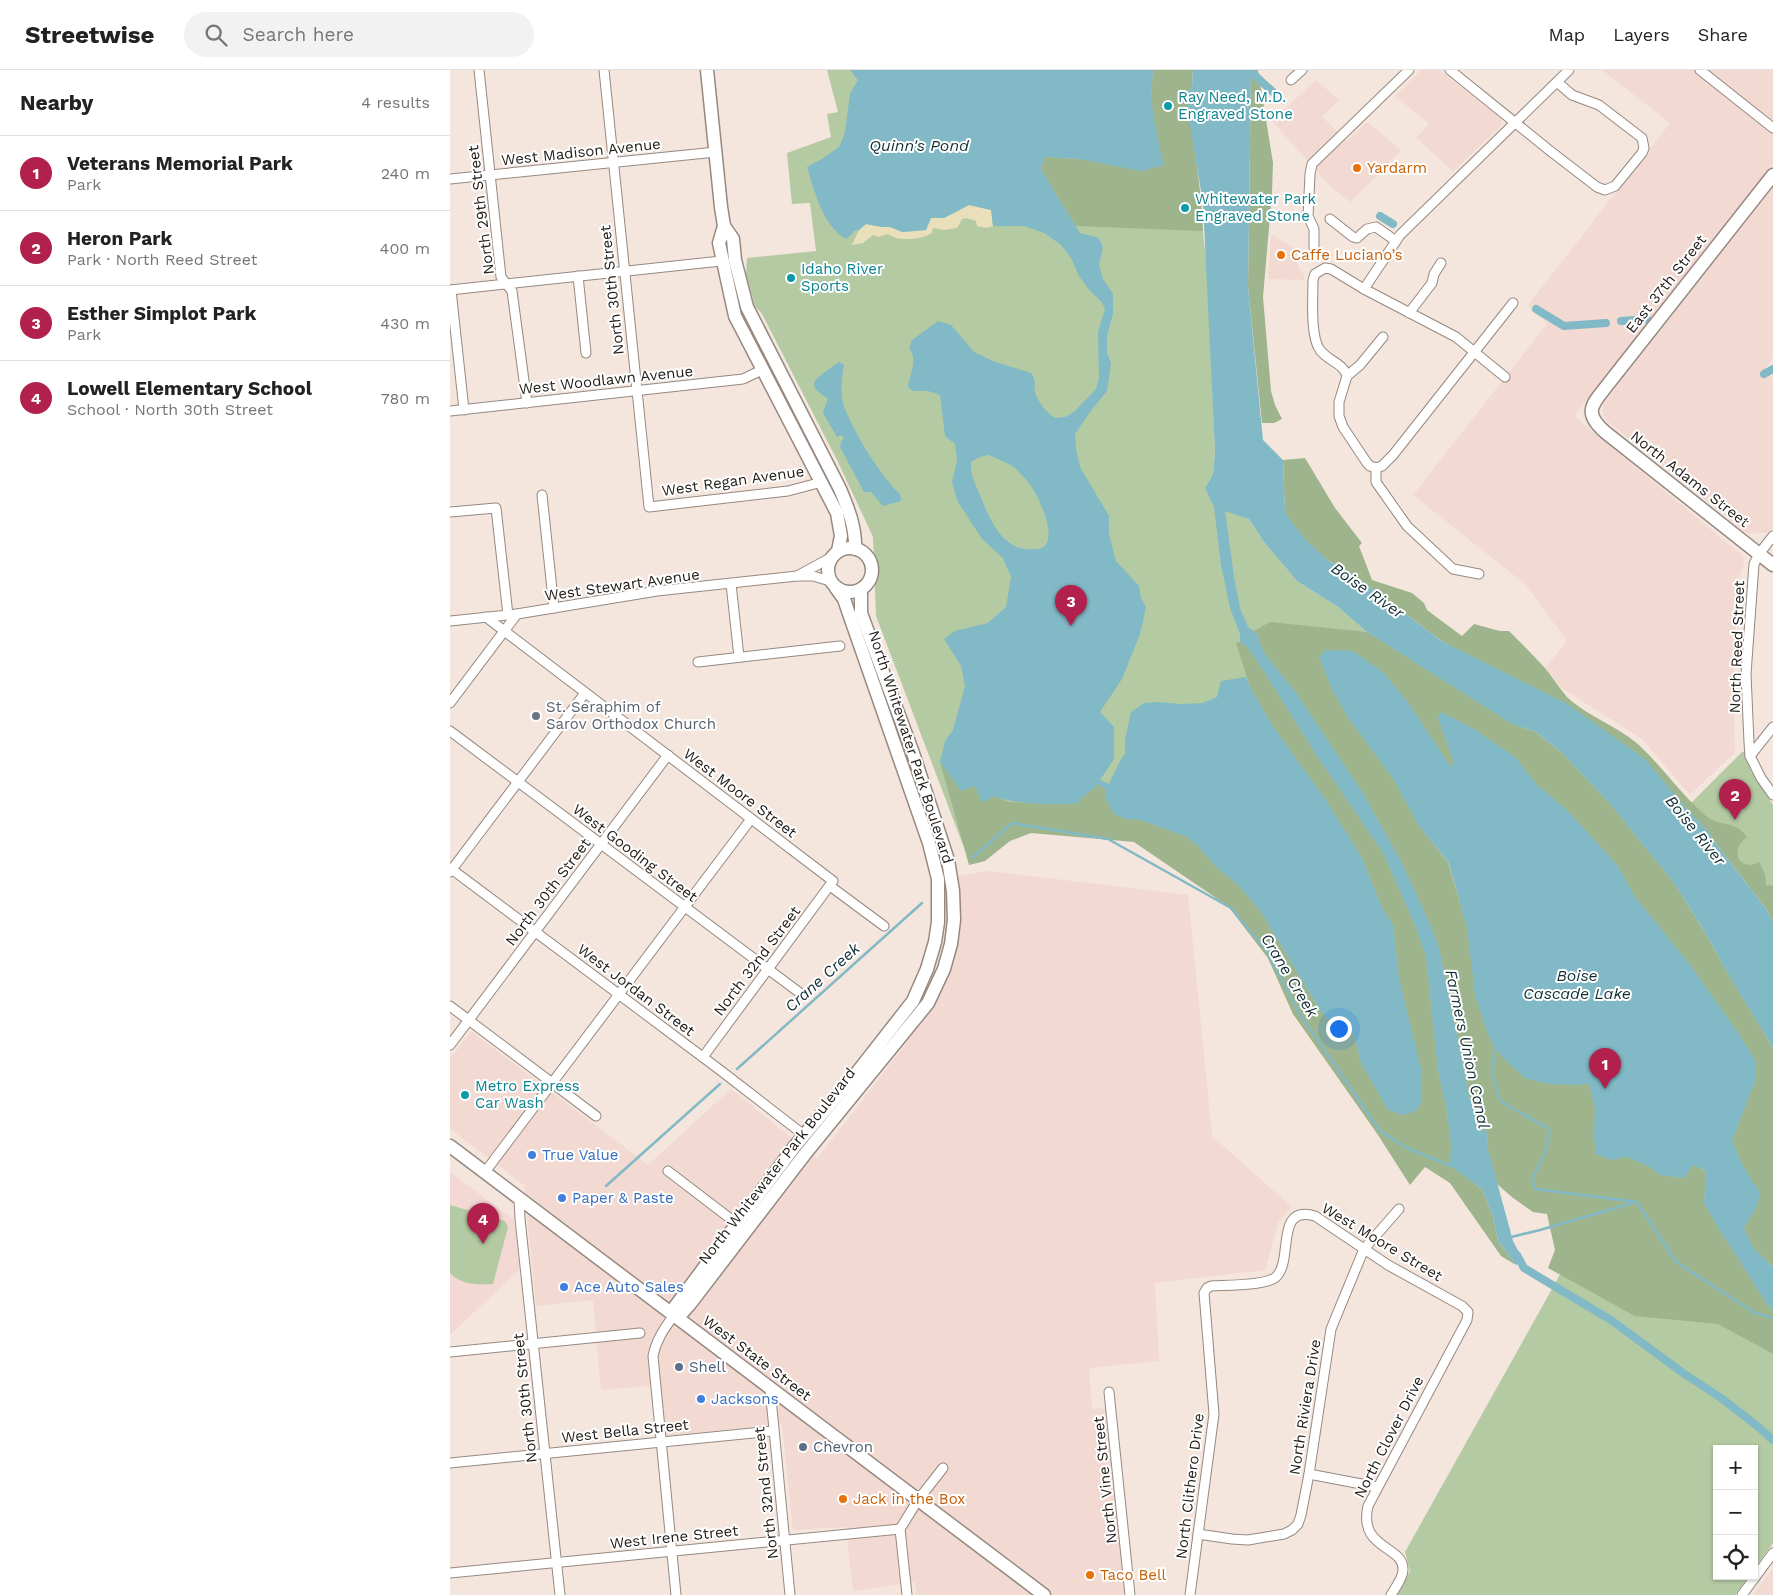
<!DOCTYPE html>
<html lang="en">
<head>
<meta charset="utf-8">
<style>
	:root { --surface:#fff; --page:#f2f2f2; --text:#222; --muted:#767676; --line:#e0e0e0; --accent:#b2214e }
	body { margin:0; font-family:"Work Sans",sans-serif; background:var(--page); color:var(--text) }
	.controls { position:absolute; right:15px; bottom:15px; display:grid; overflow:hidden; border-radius:0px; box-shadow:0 1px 4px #0004 }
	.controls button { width:45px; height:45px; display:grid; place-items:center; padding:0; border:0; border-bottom:1px solid var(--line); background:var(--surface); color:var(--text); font:25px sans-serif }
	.you { position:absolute; left:888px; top:958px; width:18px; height:18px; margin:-12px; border:4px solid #fff; border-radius:50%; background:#1a73e8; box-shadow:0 0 0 8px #1a73e833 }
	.badge { display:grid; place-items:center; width:32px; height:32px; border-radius:50%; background:var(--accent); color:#fff; font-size:16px; font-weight:700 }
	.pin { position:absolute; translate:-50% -41px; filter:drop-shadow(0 1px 2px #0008) }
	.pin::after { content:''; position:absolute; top:26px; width:18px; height:15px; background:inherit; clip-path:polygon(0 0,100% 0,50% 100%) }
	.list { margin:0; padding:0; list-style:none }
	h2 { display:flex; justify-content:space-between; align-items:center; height:65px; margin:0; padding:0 20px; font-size:21px }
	h2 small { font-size:16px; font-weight:400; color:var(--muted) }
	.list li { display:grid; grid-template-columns:32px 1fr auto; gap:15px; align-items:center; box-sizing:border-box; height:75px; padding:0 20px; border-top:1px solid var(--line) }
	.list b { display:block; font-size:19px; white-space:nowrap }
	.list p { margin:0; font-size:16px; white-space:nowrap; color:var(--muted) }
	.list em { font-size:16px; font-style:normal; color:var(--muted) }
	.icon { flex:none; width:28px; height:28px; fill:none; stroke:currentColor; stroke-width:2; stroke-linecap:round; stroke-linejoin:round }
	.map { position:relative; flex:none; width:1323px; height:1525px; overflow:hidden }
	header { display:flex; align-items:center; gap:30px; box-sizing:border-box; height:70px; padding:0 25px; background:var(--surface); border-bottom:1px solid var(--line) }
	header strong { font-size:24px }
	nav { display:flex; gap:28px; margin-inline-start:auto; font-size:18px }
	.search { width:350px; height:45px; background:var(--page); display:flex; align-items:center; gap:12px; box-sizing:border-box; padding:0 18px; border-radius:28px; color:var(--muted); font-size:19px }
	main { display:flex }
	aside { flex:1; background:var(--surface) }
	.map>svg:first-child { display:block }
</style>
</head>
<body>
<header>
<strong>Streetwise</strong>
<div class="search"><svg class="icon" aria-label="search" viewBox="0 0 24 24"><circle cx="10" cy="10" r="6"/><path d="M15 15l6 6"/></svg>Search here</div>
<nav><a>Map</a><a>Layers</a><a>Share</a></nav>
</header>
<main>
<aside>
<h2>Nearby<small>4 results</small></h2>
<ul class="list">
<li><span class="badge">1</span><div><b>Veterans Memorial Park</b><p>Park</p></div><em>240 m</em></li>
<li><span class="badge">2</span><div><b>Heron Park</b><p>Park · North Reed Street</p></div><em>400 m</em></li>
<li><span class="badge">3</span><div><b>Esther Simplot Park</b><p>Park</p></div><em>430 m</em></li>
<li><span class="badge">4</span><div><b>Lowell Elementary School</b><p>School · North 30th Street</p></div><em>780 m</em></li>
</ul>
</aside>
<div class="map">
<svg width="1323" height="1525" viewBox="0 0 1323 1525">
	<rect width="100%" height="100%" fill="#f4e6dd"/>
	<g fill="#f2d9d2">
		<polygon points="971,0 989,0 1052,49 1051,56 1003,101 966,68 979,54 945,26"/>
		<polygon points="1152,0 1323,0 1323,94 1124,346 1293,486 1294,493 1288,512 1283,610 1285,682 1240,725 1192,669 1112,618 1095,598 1117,571 1075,514 963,425 1097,254 1078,235 1220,53"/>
		<polygon points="866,10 889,30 872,47 897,71 917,52 951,80 935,98 900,132 879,115 822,51"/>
		<polygon points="1323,117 1323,288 1314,301 1323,308 1323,458 1320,462 1298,464 1156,350 1153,345 1153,340 1154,333"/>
		<polygon points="821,164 847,180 846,191 850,201 854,204 854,210 818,209"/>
		<polygon points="539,801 738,825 762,1066 842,1137 828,1153 815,1200 705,1213 709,1291 639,1298 642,1339 657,1338 676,1525 466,1525 465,1512 403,1521 396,1457 343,1460 332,1354 216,1366 209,1315 151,1320 143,1230 86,1236 74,1115 0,1059 0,983 3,985 21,961 198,1095 281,1019 367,1089 454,976 484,932 505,879 506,806"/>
		<polygon points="1323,1498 1323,1525 1303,1525"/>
	</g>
	<polygon fill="#f3d8d4" points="0,1102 64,1150 70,1199 0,1265"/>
	<g fill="#b4caa3">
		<polygon points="377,0 743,0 737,22 757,198 765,382 763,404 755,418 760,428 768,435 799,449 814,472 847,511 888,537 917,562 1112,683 1161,735 1224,813 1323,978 1317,1234 1323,1240 1323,1473 1304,1499 1304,1379 1267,1379 1267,1506 1299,1506 1285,1525 947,1525 960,1501 955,1482 1169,1099 1000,1113 843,944 818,888 778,836 664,758 555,751 513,775 426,546 423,467 388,392 312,244 305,236 296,205 297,188 366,181 360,133 342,134 337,83 381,67 377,44 388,42"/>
		<polygon points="1292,682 1296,682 1301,701 1323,735 1323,835 1236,738"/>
		<path d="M0,1135L55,1151L58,1157L43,1214C28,1215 11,1215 0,1203Z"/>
	</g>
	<g fill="#9eb48d">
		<path d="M704,0H743L742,18L737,22C741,68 752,114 753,161L626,156L591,100L594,87L713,95C707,65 697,31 704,0Z"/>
		<polygon points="801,0 808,0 823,93 822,123 813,227 821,321 825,335 832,349 824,353 812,353 798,217"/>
		<path d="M855,388L885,438L912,473L909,476L922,510L962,523L974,533L977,540L1012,566L1024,554L1050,561H1059C1071,573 1083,585 1094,597C1102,606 1109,618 1117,627C1138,647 1168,656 1190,676C1213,698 1231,724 1255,745C1269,758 1285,749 1297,767C1278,781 1290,803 1309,792L1315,804L1316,815L1323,816V852L1316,839L1264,771L1259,762L1236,738L1033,594L993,572L905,506L877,490L854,469L835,443L833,390Z"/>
		<path d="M820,552L917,562L1062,654L1086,662L1112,683L1161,735L1224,813L1258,867L1277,902L1323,978V1197L1304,1179L1294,1158L1306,1138L1293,1096L1282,1071L1305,1011L1287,961L1238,892L1185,827L1167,795L1118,741L1086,714L1066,688L1024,659L988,648L1004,693L1001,697L959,634L869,587L882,619L897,646L944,710L969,756L998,793L1017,857L1075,1008C1097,1013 1117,1016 1139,1013L1145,1038L1144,1066L1161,1090L1177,1087L1198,1096L1210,1105L1233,1108L1243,1095L1256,1102L1254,1133L1266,1154L1317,1234L1323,1240V1284L1268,1254L1185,1246L1098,1198L1105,1180L1097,1144L1083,1142L1063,1128L1047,1114L1038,1079L1037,1063L1028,1051L1019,1025L989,878L980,854L951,791L911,720L847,624L814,583L807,564L804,561Z"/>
		<polygon points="790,572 798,578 815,603 865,683 933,783 965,855 976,887 988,1001 996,1036 1001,1074 1000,1096 1032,1119 1043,1146 1048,1171 1066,1195 1051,1186 1000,1113 975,1097 960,1115 928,1065 843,944 818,888 778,836 684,772 581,763 560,771 535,791 519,795 490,692 511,721 525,716 543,726 560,732 612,734 629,733 629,729 642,720 648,714 656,719 656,730 675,749 691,750 737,767 749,777 764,795 788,815 811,842 871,942 884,954 903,962 911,993 924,1014 958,951 949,909 943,855 932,838 912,788 874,727 821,654 800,617 786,573"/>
	</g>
	<path fill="#e9e0bb" d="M519,135L541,140L543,156L536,158L527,156L526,151L516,148L512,149L507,158L494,160L483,158L482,163C471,170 448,172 438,164L429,167L423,165L413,173L402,175L409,160L416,154L432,157H440L453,162L476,160L480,148H494Z"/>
	<g fill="#82b9c6" fill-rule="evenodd">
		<path d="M400,0H704C697,31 707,65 714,95L691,101L629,89L594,87L591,100L630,163L649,168L653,177L649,195L653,209L663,224V244L657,266V283L661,293L657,321L640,342L625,364L626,378L630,397L659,446V464L666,491L689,516L691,528L696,537L690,564L672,609L650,642L664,657V689L650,710L659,714L671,689L675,684V670L681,642L694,633L707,632L731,634L753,633L767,627L771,611L796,607L800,617L821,654L874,727L912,788L932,838L943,855L949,909L971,998L972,1030L966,1041L953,1045L938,1040L911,993L903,962L884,954L871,942L811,842L788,815L764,795L749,777L737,767L691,750L675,749L664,744L656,730L655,719L648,714L642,720L630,729L629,733C601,735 569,735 543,726L537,731H531L525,716L511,721L490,692L495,671L503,660L515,616L511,596L494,569L505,561L538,553L556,537L561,507L553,488L532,469L508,432L502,412L507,390L505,374L495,366L490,325L478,321H463L458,317C460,303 468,290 459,278L462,270L488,251L501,255L524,282L543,291L581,303C588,314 583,312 585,322C588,332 596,342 605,348L615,347L624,342L646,319L649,309L648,262L655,239L651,231L640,221L629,206L621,188L610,174L594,163L574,156H543L541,140L519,135L494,148H481L476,160L452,162L440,157H432L416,154L409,160L404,161L400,166L396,169C372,155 365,122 357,97L372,89L389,77L395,62L400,24L408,10ZM539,385C547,389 559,393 566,399C571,404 577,410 581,416C589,427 609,470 592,478C590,479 587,479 584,479C554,483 539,449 530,425C525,414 520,404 521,392L529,387Z"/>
		<polygon points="743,0 801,0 798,217 813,370 833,390 835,443 854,468 877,490 905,506 993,572 1116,633 1195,689 1236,738 1259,762 1264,771 1316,839 1323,852 1323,978 1277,902 1258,867 1224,813 1161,735 1112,683 1086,662 1062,654 917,562 888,537 847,511 814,472 799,449 775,441 784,507 790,538 798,557 807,564 814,583 847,624 911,720 951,791 980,854 989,878 1019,1025 1028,1051 1037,1063 1038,1079 1063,1171 1073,1190 1066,1195 1048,1171 1043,1146 1032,1119 1000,1096 1001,1074 996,1036 988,1001 976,887 965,855 933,783 865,683 815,603 798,578 790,572 790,564 780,538 771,495 764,437 755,418 763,404 765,382 753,133 740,56 737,22 742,18"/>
		<path d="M389,292L394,295C392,307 390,320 393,333C400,357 431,407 450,424L451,431L433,436L421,422H414L390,377L392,370L394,368L391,365L387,367L373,343L378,329L365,319L364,313L368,307Z"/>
		<polygon points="876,580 903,581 934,603 959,634 1001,697 1004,693 988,648 991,642 1024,659 1066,688 1086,714 1118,741 1167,795 1185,827 1238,892 1287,961 1306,991 1305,1011 1282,1071 1293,1096 1310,1123 1306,1138 1294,1158 1304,1179 1323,1197 1323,1240 1317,1234 1266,1154 1254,1133 1256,1101 1243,1095 1234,1108 1210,1105 1198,1096 1177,1087 1161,1090 1146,1084 1144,1066 1145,1038 1139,1014 1123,1015 1099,1014 1075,1008 1053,988 1045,978 1037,962 1025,925 1017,857 999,793 969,756 944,710 897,646 882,619 869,587"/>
	</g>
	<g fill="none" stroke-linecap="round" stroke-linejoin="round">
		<g stroke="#82b9c6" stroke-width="2.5">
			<polyline points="522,788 562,753 658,769 781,838 817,881 849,943 930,1061 957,1078 1001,1096"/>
			<polyline points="1045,978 1042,1002 1050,1031 1099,1059 1097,1078 1082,1109 1085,1119 1187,1132 1226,1192 1305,1243 1323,1248"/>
			<polyline points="287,999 472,833"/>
			<polyline points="156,1116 270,1014"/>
			<polyline points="1061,1167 1090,1160 1186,1132"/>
		</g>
		<g stroke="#82b9c6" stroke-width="8">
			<polyline points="799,0 823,22"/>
			<polyline points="930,146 943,154"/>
			<polyline points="1086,239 1114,256 1156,253"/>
			<polyline points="1171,251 1197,249"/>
			<polyline points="1314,304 1323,299"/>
			<polyline points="1067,1185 1074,1198 1161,1250 1233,1303 1271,1328 1306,1355 1323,1370"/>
		</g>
		<g stroke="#958980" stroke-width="11">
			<g id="street">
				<polyline points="29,0 51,207 62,221 77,333"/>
				<polyline points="154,0 199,437 338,421 372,412"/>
				<polyline points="1000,0 1099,80 1147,117 1155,120 1165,116 1192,83 1194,78 1192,68 1149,35 1122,25 1107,12"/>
				<polyline points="1250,0 1323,58"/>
				<polyline points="841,10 852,0"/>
				<polyline points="0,109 266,82"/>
				<polyline points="880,149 903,167 907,168 917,159 926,157 946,171"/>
				<polyline points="864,178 864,159 858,146 860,104 862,94 959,0"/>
				<polyline points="128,206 136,283"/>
				<polyline points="914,219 950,165 1119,0"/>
				<polyline points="0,220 271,191"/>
				<polyline points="1,220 14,340"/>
				<polyline points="959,243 982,213 984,204 991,193"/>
				<path d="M897,306C893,293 878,291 870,280C860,267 863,227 863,210L865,204L875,198L881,199L914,219L1006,267L1055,307"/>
				<polyline points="0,341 293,309 312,300"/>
				<polyline points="926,398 932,396 943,385 1063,233"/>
				<polyline points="926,398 920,396 917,393 893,357 889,346 889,332 897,306 910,295 933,267"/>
				<polyline points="926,398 926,412 957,456 1003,499 1029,504"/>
				<polyline points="92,425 104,538"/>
				<polyline points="0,442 46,438 58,545"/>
				<polyline points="1323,466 1309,484 1304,494 1296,604 1299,672 1300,686 1311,708 1323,725"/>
				<polyline points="347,506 382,487"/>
				<polyline points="281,514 289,587"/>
				<polyline points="36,547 383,811 253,987"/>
				<polyline points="0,551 67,544 207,521 347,506 363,506 380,511"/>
				<polyline points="248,592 390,576"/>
				<polyline points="0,633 67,544"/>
				<polyline points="0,661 354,926"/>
				<polyline points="1300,686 1323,657"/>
				<polyline points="0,798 270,1000 354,1065"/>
				<polyline points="0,802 135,623"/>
				<polyline points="380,816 434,856"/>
				<polyline points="0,936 146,1046"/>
				<polyline points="0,975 218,685"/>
				<polyline points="218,1101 286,1153"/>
				<polyline points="35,1102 301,749"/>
				<polyline points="69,1128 70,1149 110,1525"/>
				<path d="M224,1245C214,1259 206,1270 203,1286L226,1525"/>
				<polyline points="0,1282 190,1263"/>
				<polyline points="320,1318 340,1525"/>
				<polyline points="659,1322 680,1525"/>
				<polyline points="0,1393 323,1361"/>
				<polyline points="859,1404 927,1417"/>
				<polyline points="748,1464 782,1469 798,1470 834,1464 842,1460 848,1454 851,1445 859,1404 881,1259 914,1179 949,1139"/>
				<polyline points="0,1503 450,1459"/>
				<polyline points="457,1525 450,1459 468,1430 493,1398"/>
				<path d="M740,1525L764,1344L754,1223L757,1218L761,1216C777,1215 815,1216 826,1207C844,1190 824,1134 865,1146L938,1195L1012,1236L1018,1242L1017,1250L918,1436C908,1480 954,1475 953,1500C953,1508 945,1518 941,1525"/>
				<polyline points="1292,1525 1323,1483"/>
			</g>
		</g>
		<g stroke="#958980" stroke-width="15">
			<g id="secondary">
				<path d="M257,0L271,137L274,156L283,169L285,190L297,237L390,419C398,438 406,458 405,479"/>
				<path d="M1323,105L1159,313C1144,333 1131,341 1155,362L1323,495"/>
				<polyline points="274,156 269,173 285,246 387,443 391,466 388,481"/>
				<circle cx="400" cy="500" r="22"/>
				<polyline points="0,1076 594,1525"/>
				<polyline points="224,1245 232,1243 240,1234 355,1084 478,933 494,899 501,874 504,850 503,821 498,790 463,683 411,543 411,520"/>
				<polyline points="224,1245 224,1238 345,1076 409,1000 463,931 477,899 485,872 488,852 488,809 479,773 397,538 394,529 386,518"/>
			</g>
		</g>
		<use href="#street" stroke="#fff" stroke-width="9"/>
		<use href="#secondary" stroke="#fff" stroke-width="12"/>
	</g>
	<g fill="#0f9aa8" stroke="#fff" stroke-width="2">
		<circle cx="718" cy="36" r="5"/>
		<circle cx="735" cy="138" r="5"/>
		<circle cx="341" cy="208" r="5"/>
		<circle cx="15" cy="1025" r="5"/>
	</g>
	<g fill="#e8710a" stroke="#fff" stroke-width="2">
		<circle cx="907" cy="98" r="5"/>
		<circle cx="831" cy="185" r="5"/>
		<circle cx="393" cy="1429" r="5"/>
		<circle cx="640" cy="1505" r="5"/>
	</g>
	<circle fill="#6b7280" stroke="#fff" stroke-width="2" cx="86" cy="646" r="5"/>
	<g fill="#3f7fe0" stroke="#fff" stroke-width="2">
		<circle cx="82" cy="1085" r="5"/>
		<circle cx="112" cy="1128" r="5"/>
		<circle cx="114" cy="1217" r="5"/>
		<circle cx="251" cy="1329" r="5"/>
	</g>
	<g fill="#5c6f8a" stroke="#fff" stroke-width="2">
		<circle cx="229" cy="1297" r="5"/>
		<circle cx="353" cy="1377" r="5"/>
	</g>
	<g text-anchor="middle" stroke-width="4" stroke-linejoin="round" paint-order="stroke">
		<g font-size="15" fill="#0d838f" stroke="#fff" text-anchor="start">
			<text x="728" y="32">Ray Need, M.D.<tspan x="728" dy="17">Engraved Stone</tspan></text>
			<text x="745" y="134">Whitewater Park<tspan x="745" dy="17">Engraved Stone</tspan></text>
			<text x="351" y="204">Idaho River<tspan x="351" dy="17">Sports</tspan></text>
			<text x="25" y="1021">Metro Express<tspan x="25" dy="17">Car Wash</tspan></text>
		</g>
		<g font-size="15" fill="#1f1b17" stroke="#fff">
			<text transform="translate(131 82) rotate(-6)" y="5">West Madison Avenue</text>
			<text transform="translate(31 140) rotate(-97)" y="5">North 29th Street</text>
			<text transform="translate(1216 214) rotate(-52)" y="5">East 37th Street</text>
			<text transform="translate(162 220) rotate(-96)" y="5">North 30th Street</text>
			<text transform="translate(156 310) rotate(-6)" y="5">West Woodlawn Avenue</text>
			<text transform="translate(1240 409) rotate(38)" y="5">North Adams Street</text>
			<text transform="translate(283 411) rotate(-8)" y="5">West Regan Avenue</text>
			<text transform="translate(172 515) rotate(-8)" y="5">West Stewart Avenue</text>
			<text transform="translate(1287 577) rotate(-88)" y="5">North Reed Street</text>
			<text transform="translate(461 677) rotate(72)" y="5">North Whitewater Park Boulevard</text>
			<text transform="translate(290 723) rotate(37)" y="5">West Moore Street</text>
			<text transform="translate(185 783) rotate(37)" y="5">West Gooding Street</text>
			<text transform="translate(98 822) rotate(-53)" y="5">North 30th Street</text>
			<text transform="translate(307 891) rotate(-53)" y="5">North 32nd Street</text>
			<text transform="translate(186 920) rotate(37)" y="5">West Jordan Street</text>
			<text transform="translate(327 1096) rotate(-52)" y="5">North Whitewater Park Boulevard</text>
			<text transform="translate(932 1172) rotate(31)" y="5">West Moore Street</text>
			<text transform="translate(307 1288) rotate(37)" y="5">West State Street</text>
			<text transform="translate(75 1328) rotate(-96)" y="5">North 30th Street</text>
			<text transform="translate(855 1337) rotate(-81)" y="5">North Riviera Drive</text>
			<text transform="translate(175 1361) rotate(-6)" y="5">West Bella Street</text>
			<text transform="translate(939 1367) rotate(-63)" y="5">North Clover Drive</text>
			<text transform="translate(655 1410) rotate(-96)" y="5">North Vine Street</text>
			<text transform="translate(740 1416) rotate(-83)" y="5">North Clithero Drive</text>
			<text transform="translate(316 1423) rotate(-96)" y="5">North 32nd Street</text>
			<text transform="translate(224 1467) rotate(-6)" y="5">West Irene Street</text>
		</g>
		<g font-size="15" fill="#c56008" stroke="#fff" text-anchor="start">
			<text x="917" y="103">Yardarm</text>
			<text x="841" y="190">Caffe Luciano’s</text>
			<text x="403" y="1434">Jack in the Box</text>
			<text x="650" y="1510">Taco Bell</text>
		</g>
		<g font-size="15" fill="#5b616d" stroke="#fff" text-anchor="start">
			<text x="96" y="642">St. Seraphim of<tspan x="96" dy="17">Sarov Orthodox Church</tspan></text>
		</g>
		<g font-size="15" fill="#366cbe" stroke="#fff" text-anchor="start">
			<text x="92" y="1090">True Value</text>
			<text x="122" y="1133">Paper &amp; Paste</text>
			<text x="124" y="1222">Ace Auto Sales</text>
			<text x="261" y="1334">Jacksons</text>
		</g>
		<g font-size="15" fill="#4e5e75" stroke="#fff" text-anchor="start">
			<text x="239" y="1302">Shell</text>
			<text x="363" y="1382">Chevron</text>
		</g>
		<g font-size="16" font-style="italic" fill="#122f35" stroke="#fff">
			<text x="469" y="81">Quinn's Pond</text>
			<text transform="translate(918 520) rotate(35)" y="6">Boise River</text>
			<text transform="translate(1246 760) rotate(51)" y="6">Boise River</text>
			<text transform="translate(840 905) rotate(59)" y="6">Crane Creek</text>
			<text x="1127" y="911">Boise<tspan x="1127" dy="18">Cascade Lake</tspan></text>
			<text transform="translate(372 907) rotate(-42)" y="6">Crane Creek</text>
			<text transform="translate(1018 979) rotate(78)" y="6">Farmers Union Canal</text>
		</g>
	</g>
</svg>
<div class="controls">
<button>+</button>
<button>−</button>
<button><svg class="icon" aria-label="locate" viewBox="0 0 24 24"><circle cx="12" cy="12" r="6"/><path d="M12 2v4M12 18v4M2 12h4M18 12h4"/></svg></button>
</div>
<div class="you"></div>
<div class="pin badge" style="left:1155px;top:1019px">1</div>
<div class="pin badge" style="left:1285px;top:750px">2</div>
<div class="pin badge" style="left:621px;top:556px">3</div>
<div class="pin badge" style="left:33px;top:1174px">4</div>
</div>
</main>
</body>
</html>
